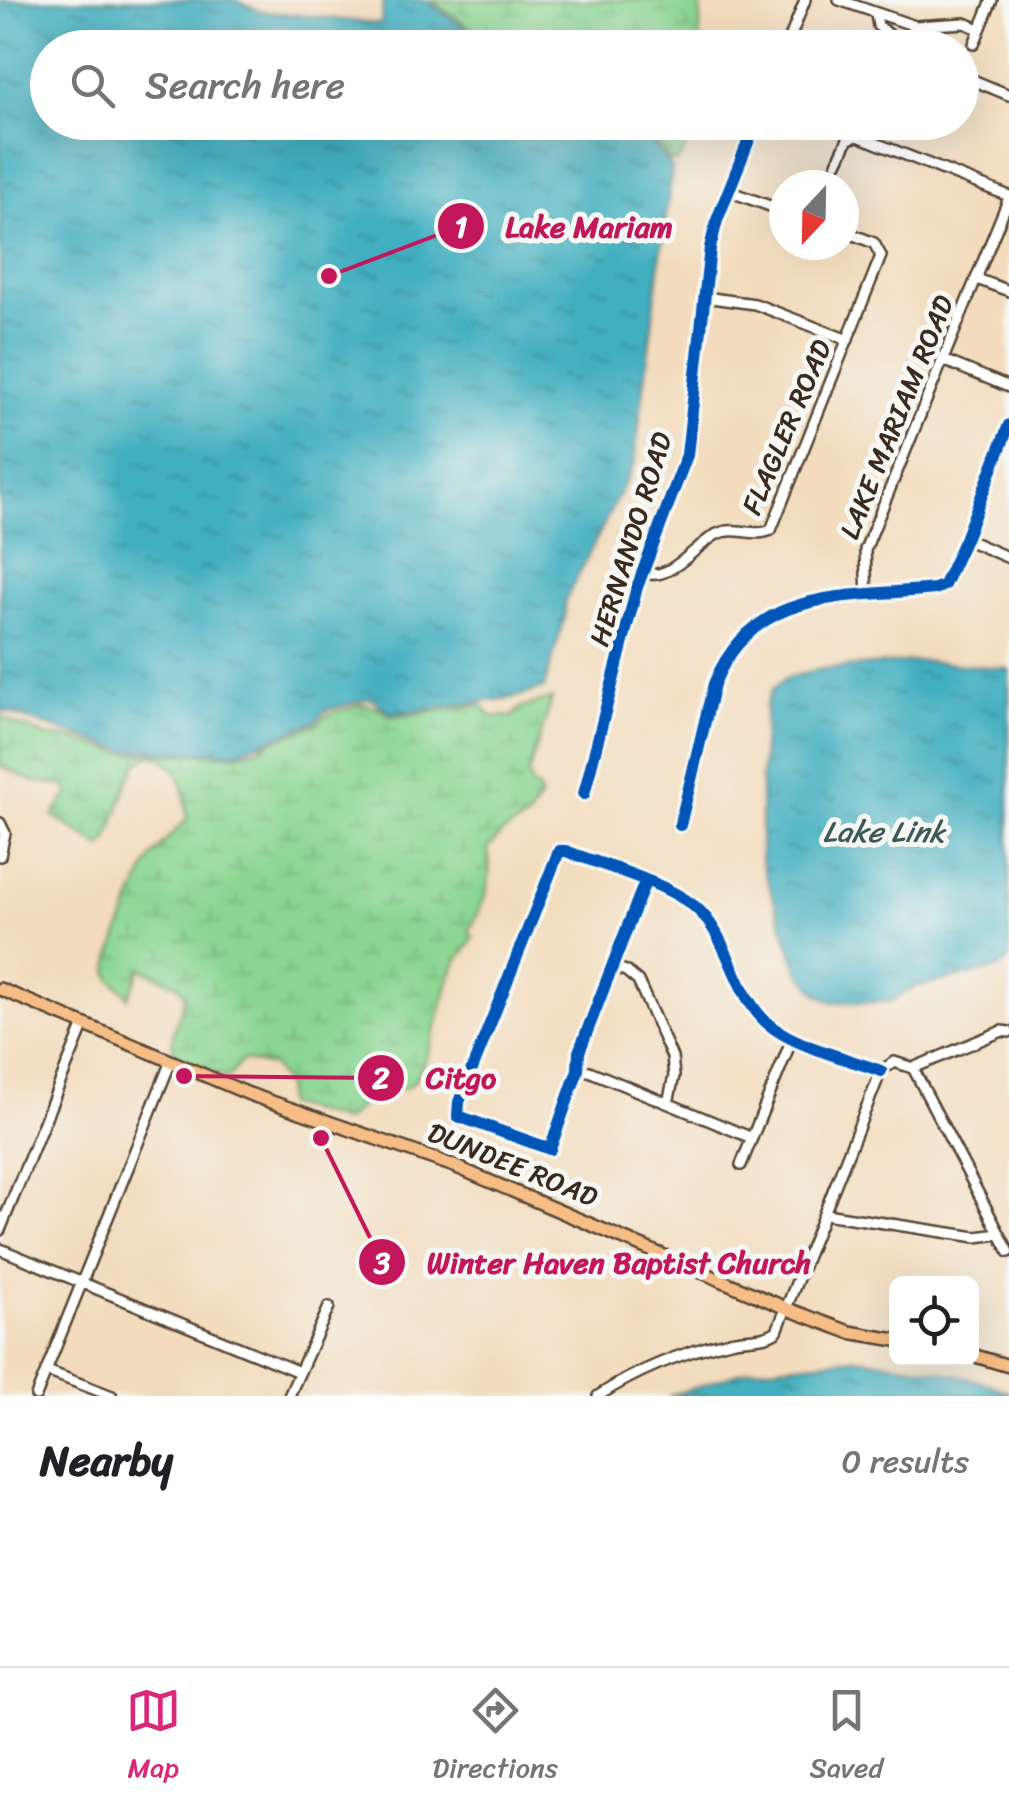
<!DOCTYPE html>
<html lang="en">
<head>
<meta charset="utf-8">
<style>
	:root { --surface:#fff; --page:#f2f2f2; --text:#202124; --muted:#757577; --line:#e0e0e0; --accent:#db2777 }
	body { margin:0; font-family:Sriracha,sans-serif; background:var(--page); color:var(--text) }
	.controls { position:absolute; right:30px; bottom:30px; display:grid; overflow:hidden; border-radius:15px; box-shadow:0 10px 40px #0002 }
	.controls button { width:90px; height:90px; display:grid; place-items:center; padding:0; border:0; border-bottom:2px solid var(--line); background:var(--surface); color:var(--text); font:50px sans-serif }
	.compass { position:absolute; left:769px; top:170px; width:90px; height:90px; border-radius:50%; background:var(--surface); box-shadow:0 10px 40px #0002; rotate:202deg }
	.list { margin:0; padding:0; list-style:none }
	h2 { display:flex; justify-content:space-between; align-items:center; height:130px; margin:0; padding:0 40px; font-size:42px }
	h2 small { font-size:32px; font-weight:400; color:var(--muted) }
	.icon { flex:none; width:55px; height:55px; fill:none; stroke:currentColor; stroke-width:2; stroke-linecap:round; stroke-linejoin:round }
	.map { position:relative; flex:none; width:1009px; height:1396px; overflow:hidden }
	.search { position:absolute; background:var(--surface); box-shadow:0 10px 40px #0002; left:30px; right:30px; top:30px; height:110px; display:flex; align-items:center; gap:25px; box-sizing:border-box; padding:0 35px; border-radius:55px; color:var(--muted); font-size:38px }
	.sheet { height:270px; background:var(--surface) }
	nav { display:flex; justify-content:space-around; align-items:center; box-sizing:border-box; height:140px; border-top:2px solid var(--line); background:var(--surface); font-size:28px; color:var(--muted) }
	nav a { display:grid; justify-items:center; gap:5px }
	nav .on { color:var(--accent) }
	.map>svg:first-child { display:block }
</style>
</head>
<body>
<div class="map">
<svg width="1009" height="1396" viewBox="0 0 1009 1396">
	<defs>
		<pattern id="wetland-marsh" width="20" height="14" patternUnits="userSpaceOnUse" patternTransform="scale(2.5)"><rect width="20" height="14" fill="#8bd693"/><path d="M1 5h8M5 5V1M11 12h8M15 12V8" fill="none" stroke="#79b87e"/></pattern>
		<pattern id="water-ripples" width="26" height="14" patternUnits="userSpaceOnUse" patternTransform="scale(2.5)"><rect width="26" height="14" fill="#42afc0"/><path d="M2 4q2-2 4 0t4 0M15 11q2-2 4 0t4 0" fill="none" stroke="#388f9b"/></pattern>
	</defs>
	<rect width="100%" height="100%" fill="#f6f6f2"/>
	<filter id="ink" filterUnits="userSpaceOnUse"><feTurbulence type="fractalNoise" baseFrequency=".01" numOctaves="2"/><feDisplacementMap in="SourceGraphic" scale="20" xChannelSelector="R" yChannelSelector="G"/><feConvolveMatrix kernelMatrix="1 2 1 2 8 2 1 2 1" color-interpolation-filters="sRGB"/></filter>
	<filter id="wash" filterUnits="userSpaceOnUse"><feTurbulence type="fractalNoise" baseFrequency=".0048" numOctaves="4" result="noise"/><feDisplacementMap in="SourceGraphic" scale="40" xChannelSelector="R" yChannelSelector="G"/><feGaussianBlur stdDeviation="2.25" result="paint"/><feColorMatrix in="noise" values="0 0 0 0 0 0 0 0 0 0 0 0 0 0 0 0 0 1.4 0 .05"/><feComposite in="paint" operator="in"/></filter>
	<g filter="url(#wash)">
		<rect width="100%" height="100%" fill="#f2dcbd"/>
		<g fill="url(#wetland-marsh)" stroke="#638058" stroke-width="2.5">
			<polygon points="431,0 701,0 699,47 496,47"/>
			<polygon points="640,123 699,123 678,162 670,161"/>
			<path d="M552,699L528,773L532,786L538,789L541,796L528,818L502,833L488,849C493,883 485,901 469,931L473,937C468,951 456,959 453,969C443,997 431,1058 415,1080C404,1095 387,1085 373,1095C362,1102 355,1114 344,1121L285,1104L286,1087L273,1066L242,1060L228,1078L176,1055C165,1035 183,1015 185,994L178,985L141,968L128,997C124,987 111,984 109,973C107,958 141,877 150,861C159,846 175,832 187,819C186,793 183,761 151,755L138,763L129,779L107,842L101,847L53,816L69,793L62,784L35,782L0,766V715L12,723L48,737L71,738L121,753L236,754L259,749L262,745L316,725L327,715L362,704L377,707L393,717L481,705L491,716L512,717L520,708Z"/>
		</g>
		<g fill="url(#water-ripples)" stroke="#3e6c6f" stroke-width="2.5">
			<polygon points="0,0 236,0 259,11 381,24 384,0 426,0 491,47 48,48 48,122 637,124 672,168 634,465 565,601 565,617 544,688 516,697 393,714 370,698 325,711 315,722 236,752 122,750 0,710"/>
			<polygon points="922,661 1009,669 1009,960 997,969 918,986 889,1002 834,1002 819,995 798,970 761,862 761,776 766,704 773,688 788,678 821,669"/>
			<path d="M855,1358C908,1364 959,1371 1009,1392V1396H669L751,1369Z"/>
		</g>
	</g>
	<g filter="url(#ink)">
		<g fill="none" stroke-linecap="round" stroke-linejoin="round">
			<g stroke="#564536" stroke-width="14">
				<g id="minor">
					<polyline points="839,0 915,26 965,23 979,29"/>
					<polyline points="876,14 878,26 907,48"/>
					<polyline points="974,44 992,0"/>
					<polyline points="786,48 805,0"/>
					<polyline points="975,81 1009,95"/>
					<polyline points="837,163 848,139 858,136 1009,196"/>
					<polyline points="728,191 784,211"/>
					<polyline points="977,279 1009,291"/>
					<polyline points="704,297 755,304 848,340"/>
					<polyline points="943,360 1009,387"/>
					<polyline points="965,539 1009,558"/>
					<path d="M642,572C669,584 694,546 717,534C735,525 755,538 771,530L881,256L874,243L844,231"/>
					<polyline points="867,596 865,550 1009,198"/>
					<polyline points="584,794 637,587 687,455 710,248 717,220 756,122"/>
					<polyline points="0,823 5,833 0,856"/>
					<path d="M680,825L714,684C754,586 846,598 935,589L944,585L965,539L1009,425"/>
					<path d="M645,882L579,1052L578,1070L550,1149L458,1116L459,1102L559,851H566C604,866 662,881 694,906C728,934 732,986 762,1018C787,1045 846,1058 881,1071"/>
					<polyline points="613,967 626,971 638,981 672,1057 674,1076 668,1103"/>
					<polyline points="913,1068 1009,1252"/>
					<polyline points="578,1070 589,1071 752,1138"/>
					<polyline points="881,1071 894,1062 913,1068 1002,1031 1009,1032"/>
					<polyline points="741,1165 792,1039"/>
					<polyline points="825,1214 976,1237 999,1234"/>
					<polyline points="0,1230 84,1024"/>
					<polyline points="0,1249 299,1372"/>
					<polyline points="47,1371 112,1396"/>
					<polyline points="36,1396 171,1061"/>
					<polyline points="289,1396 329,1307"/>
					<path d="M598,1396C639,1369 683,1352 730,1341C746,1337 764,1340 777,1331L881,1071"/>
				</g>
			</g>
			<g stroke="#564536" stroke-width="16">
				<g id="major">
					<polyline points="0,989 249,1094 454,1166 793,1311 849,1332 896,1340"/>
					<polyline points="972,1355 1009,1366"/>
				</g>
			</g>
			<use href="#minor" stroke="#fff" stroke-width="9"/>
			<use href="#major" stroke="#f6be86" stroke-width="11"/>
			<g stroke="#f6f6f2" stroke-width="19">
				<g id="cycleway">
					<polyline points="584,794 637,587 687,455 710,248 717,220 756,122"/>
					<path d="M680,825L714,684C754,586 846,598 935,589L944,585L965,539L1009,425"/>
					<path d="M645,882L579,1052L578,1070L550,1149L458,1116L459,1102L559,851H566C604,866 662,881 694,906C728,934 732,986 762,1018C787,1045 846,1058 881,1071"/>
				</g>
			</g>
			<use href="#cycleway" stroke="#0057b8" stroke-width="12"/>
		</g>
	</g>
	<g text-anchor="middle" stroke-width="10" stroke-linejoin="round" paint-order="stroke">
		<g font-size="28" fill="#3b2a1e" stroke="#f6f6f2">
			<text transform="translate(896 417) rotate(-68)" y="10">LAKE MARIAM ROAD</text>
			<text transform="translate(786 427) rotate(-67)" y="10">FLAGLER ROAD</text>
			<text transform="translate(630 539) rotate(-73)" y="10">HERNANDO ROAD</text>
			<text transform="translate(513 1164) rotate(22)" y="10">DUNDEE ROAD</text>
		</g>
		<g font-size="30" font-style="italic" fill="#3d5957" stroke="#f6f6f2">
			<text x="884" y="842">Lake Link</text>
		</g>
	</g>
	<path fill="none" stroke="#c2185b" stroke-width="4" d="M329 276L461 226M184 1076L381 1078M321 1138L382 1262"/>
	<g fill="#c2185b" stroke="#f6f6f2" stroke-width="4">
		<circle cx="329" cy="276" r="10"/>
		<circle cx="184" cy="1076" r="10"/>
		<circle cx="321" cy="1138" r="10"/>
		<circle cx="461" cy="226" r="25"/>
		<circle cx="381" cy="1078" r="25"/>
		<circle cx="382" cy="1262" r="25"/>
	</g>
	<g font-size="30" text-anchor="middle" font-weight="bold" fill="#fff">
		<text x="461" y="237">1</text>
		<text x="381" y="1088">2</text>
		<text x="382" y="1273">3</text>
	</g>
	<g font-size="30" text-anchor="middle" font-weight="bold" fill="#c2185b" stroke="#f6f6f2" stroke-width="10" stroke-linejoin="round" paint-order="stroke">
		<text x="589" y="237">Lake Mariam</text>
		<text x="461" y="1088">Citgo</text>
		<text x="619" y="1273">Winter Haven Baptist Church</text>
	</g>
</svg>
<div class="controls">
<button><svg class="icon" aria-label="locate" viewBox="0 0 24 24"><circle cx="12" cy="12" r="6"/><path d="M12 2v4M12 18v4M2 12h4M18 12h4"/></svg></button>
</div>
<svg class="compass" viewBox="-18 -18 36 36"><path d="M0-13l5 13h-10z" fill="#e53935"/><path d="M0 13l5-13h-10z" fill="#757577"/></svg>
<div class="search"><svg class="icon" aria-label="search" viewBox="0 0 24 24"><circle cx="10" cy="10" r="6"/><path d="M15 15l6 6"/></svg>Search here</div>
</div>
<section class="sheet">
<h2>Nearby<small>0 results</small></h2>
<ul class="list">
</ul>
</section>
<nav>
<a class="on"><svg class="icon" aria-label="map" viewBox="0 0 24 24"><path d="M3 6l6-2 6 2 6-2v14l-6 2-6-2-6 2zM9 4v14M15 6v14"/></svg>Map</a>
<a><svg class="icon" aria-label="directions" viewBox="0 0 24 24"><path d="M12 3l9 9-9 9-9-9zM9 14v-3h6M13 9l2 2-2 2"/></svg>Directions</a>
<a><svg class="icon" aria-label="saved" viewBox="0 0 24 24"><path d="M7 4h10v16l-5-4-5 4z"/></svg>Saved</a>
</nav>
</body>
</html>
